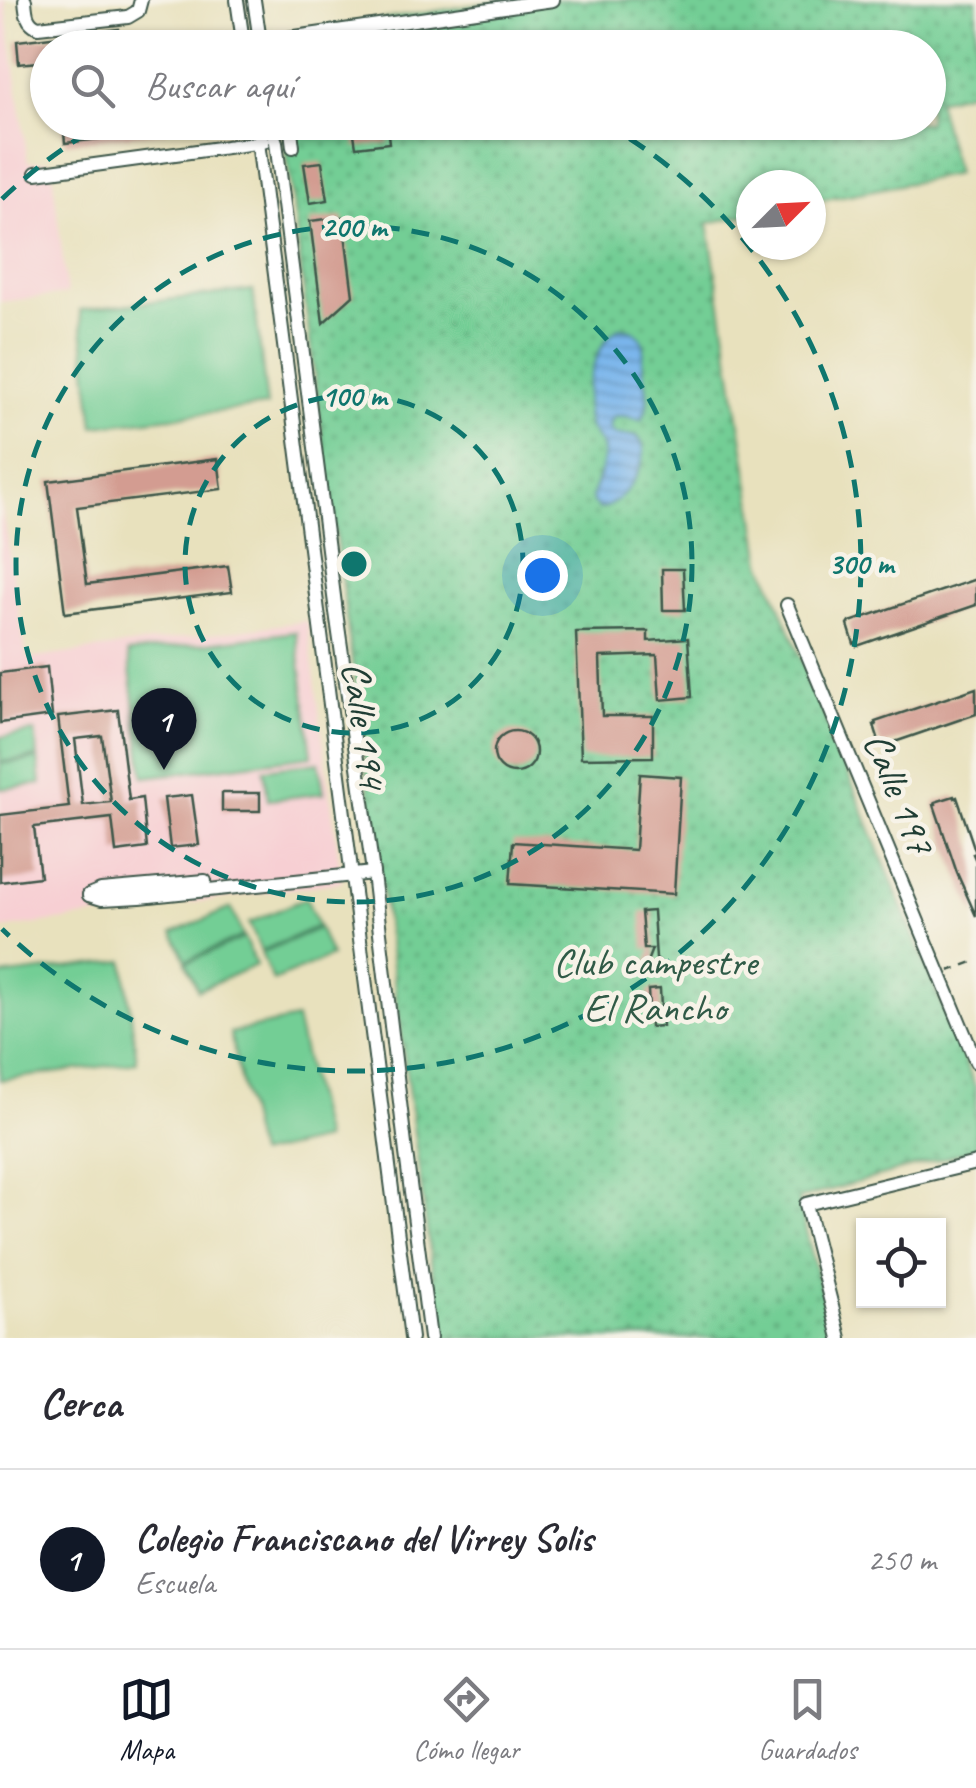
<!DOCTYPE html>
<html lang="es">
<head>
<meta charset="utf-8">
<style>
	:root { --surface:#fff; --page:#f7f7f7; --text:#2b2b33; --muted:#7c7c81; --line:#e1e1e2; --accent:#111827 }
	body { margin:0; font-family:Caveat,sans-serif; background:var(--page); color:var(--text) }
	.controls { position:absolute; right:30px; bottom:30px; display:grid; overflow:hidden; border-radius:0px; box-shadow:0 2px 8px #0004 }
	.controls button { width:90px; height:90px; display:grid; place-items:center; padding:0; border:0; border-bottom:2px solid var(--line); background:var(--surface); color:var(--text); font:50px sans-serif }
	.compass { position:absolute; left:736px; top:170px; width:90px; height:90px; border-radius:50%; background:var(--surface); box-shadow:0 2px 8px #0004; rotate:66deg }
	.you { position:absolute; left:542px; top:575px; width:35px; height:35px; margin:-25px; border:8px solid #fff; border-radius:50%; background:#1a73e8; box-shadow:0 0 0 15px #1a73e833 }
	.badge { display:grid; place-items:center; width:65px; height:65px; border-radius:50%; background:var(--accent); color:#fff; font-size:32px; font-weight:700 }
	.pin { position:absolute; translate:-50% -82px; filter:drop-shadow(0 2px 5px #0008) }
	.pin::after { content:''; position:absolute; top:52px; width:35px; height:30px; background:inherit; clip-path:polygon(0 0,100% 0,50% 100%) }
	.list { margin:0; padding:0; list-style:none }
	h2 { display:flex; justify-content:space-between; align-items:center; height:130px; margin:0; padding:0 40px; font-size:42px }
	h2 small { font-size:32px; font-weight:400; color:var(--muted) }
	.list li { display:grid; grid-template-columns:65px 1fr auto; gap:30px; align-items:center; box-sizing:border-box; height:180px; padding:0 40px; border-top:2px solid var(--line) }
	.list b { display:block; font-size:38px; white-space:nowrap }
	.list p { margin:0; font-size:32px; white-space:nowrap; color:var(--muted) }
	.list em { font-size:32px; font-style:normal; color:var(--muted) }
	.icon { flex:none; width:55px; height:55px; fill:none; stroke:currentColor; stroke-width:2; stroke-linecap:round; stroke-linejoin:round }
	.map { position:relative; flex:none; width:976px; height:1338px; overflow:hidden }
	.search { position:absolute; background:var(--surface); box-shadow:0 2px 8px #0004; left:30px; right:30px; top:30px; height:110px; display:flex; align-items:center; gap:25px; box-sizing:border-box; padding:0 35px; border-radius:55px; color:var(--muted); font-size:38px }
	.sheet { height:310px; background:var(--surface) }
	nav { display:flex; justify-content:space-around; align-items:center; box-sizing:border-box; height:140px; border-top:2px solid var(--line); background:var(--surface); font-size:28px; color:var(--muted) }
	nav a { display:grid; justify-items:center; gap:5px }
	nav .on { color:var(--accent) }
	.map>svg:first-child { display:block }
</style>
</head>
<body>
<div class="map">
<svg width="976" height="1338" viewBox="0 0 976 1338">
	<defs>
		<pattern id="park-dots" width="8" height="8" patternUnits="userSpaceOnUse" patternTransform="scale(2.5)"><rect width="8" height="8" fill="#73ce95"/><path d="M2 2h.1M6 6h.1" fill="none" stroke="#5ea87a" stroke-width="1.8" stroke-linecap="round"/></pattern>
		<pattern id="water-rules" width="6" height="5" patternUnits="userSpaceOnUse" patternTransform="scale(2.5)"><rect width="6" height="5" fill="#7ab6ec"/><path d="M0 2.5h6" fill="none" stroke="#6395c0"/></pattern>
	</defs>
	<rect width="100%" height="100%" fill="#f7f3e8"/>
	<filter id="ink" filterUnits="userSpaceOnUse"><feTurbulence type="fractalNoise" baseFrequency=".01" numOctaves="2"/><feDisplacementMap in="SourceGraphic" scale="20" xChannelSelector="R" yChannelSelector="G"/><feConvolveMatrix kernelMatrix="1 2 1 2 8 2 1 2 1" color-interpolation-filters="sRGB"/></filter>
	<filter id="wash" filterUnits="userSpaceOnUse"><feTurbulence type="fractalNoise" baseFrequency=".0048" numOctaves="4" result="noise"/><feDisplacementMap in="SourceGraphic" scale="40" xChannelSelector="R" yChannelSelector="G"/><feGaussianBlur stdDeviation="2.25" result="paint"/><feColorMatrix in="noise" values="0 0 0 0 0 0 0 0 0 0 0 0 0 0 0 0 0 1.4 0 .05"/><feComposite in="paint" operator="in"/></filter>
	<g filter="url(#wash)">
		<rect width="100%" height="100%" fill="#e8e1bd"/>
		<g fill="#f7cfd3">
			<polygon points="0,0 5,0 28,162 51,161 67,294 0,302"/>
			<polygon points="0,498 27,659 307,621 342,882 0,929"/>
		</g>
		<g fill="#73ce95" stroke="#498664" stroke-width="2.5">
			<polygon points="253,290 267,406 94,426 80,310"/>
			<polygon points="296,632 312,756 144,777 128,653"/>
			<polygon points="35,732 38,757 0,762 0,737"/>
			<polygon points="38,759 41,784 0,789 0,764"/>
			<polygon points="319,762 324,793 268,800 264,769"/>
			<polygon points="306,898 318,926 261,951 249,923"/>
			<polygon points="231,908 243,936 186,961 173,933"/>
			<polygon points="319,928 331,956 273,981 261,953"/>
			<polygon points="244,938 256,965 198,990 186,963"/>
			<polygon points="124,961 137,1062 0,1080 0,976"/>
			<polygon points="296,1019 324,1140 257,1155 230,1033"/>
		</g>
		<polygon fill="url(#park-dots)" stroke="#498664" stroke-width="2.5" points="506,0 976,0 976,90 937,100 956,174 811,202 811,185 751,185 751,214 708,223 762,562 976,1089 976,1149 798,1199 833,1338 441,1338 310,341 283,123 928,122 928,48 274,48 273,37"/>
		<path fill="url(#water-rules)" stroke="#4c7a90" stroke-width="2.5" d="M619,328C629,329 635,330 641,338C647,348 642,353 643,363C644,382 653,404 641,420L625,416H614L609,424L611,432L617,435L637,436C641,442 644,443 644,451C643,472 620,506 599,509L593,503L592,496C596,483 605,464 603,450C601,441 595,437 591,430C579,403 594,343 619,328Z"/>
		<g id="blocks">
			<g fill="#d39c91" fill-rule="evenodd">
				<polygon points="119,29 121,48 48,48 48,61 19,64 17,41"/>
				<polygon points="63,122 165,122 166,131 65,143"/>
				<polygon points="365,122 379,122 380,134 388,134 389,143 356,147 354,134 366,133"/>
				<polygon points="322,162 328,200 310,203 304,164"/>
				<polygon points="343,217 353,296 323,323 310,221"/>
				<polygon points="218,459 222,489 77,507 87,584 228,566 232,592 65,613 48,481"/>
				<polygon points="662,569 683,569 685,610 663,610"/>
				<polygon points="976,579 976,605 857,646 857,643 854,644 848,625 850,622"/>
				<polygon points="648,631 648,641 688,638 692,697 660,700 657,655 600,657 602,716 653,716 653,757 581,758 576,632"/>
				<polygon points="47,667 52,716 0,723 0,673"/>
				<polygon points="976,688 976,714 883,746 880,744 874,725 876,725 875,722"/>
				<path d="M118,710L129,800L142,798L147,848L116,852L112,818L34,827L40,877L0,882V815L69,807L58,717ZM102,736L111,802L83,805L75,739Z"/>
				<circle cx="515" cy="752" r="21"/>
				<polygon points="640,774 681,777 674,894 510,884 513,842 635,850"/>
				<rect x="222" y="793" width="38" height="18"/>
				<polygon points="192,795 199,845 170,848 164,798"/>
				<polygon points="954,796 955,798 957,797 976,853 973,854 976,861 976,916 957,873 934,805 936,804 935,802"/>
				<polygon points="653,911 656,959 661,963 662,968 653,977 647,972 645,967 652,949 644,949 641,912"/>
				<polygon points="660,989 662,1026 650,1027 648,990"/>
			</g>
		</g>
	</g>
	<g filter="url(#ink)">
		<use href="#blocks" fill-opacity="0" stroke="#3d5649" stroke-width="2.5"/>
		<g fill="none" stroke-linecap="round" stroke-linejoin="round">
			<g stroke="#3d5649" stroke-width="16">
				<g id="minor">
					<path d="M25,0C26,12 26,22 38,27L128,17L138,11L141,0"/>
					<polyline points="237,0 244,48"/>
					<polyline points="254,0 261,48"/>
					<polyline points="282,48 281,39 553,0"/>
					<polyline points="268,122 258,142 411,1338"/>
					<polyline points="269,122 276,142 336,612 372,865 406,1153 430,1338"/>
					<polyline points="290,122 293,147"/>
					<polyline points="36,173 263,142"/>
					<polyline points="787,605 976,1062"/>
					<polyline points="89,895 102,899 140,897 373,873"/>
					<polyline points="89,895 101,890 205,881"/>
					<polyline points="840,1338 806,1204 976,1163"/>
				</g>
			</g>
			<polyline stroke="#3d5649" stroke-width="2.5" stroke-dasharray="8 8" stroke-linecap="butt" points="949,971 976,961"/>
			<use href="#minor" stroke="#fff" stroke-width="12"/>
		</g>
	</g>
	<g fill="none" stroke="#0f766e" stroke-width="5" stroke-dasharray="18 12">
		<circle cx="354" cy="564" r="169"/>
		<circle cx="354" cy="564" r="338"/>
		<path d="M2 199A507 507 0 0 1 104 123M604 123A507 507 0 1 1 2 929"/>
	</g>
	<g text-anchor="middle" stroke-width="9" stroke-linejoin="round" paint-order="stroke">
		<g font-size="40" fill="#1f3d34" stroke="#f7f3e8">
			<text transform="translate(365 725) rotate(82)" y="14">Calle 194</text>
			<text transform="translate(900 793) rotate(68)" y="14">Calle 197</text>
		</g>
		<g font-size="40" fill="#305a47" stroke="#f7f3e8">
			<text x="655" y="975">Club campestre<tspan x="655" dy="46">El Rancho</tspan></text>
		</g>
	</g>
	<circle cx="354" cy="564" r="15" fill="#0f766e" stroke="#f7f3e8" stroke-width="5"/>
	<g font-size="30" text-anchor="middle" font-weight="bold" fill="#0f766e" stroke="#f7f3e8" stroke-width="9" stroke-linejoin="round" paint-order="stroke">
		<text x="354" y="237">200 m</text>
		<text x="354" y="406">100 m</text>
		<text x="861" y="574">300 m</text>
	</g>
</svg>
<div class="controls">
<button><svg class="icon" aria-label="locate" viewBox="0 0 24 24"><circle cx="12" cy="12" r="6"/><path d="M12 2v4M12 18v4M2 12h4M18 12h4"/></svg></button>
</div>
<svg class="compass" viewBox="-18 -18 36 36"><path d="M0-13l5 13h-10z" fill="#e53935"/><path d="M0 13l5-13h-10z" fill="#7c7c81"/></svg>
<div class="you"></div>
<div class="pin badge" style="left:164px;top:770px">1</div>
<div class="search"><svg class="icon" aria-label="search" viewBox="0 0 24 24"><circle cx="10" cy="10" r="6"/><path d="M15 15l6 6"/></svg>Buscar aquí</div>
</div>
<section class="sheet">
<h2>Cerca<small></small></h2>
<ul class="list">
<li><span class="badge">1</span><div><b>Colegio Franciscano del Virrey Solis</b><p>Escuela</p></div><em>250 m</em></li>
</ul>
</section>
<nav>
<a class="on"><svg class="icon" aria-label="map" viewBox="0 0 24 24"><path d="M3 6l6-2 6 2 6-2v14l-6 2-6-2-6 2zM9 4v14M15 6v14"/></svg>Mapa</a>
<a><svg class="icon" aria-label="directions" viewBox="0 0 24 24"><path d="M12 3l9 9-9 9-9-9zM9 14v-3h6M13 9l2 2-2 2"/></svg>Cómo llegar</a>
<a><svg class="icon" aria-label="saved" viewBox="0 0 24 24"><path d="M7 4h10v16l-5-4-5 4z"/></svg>Guardados</a>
</nav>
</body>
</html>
